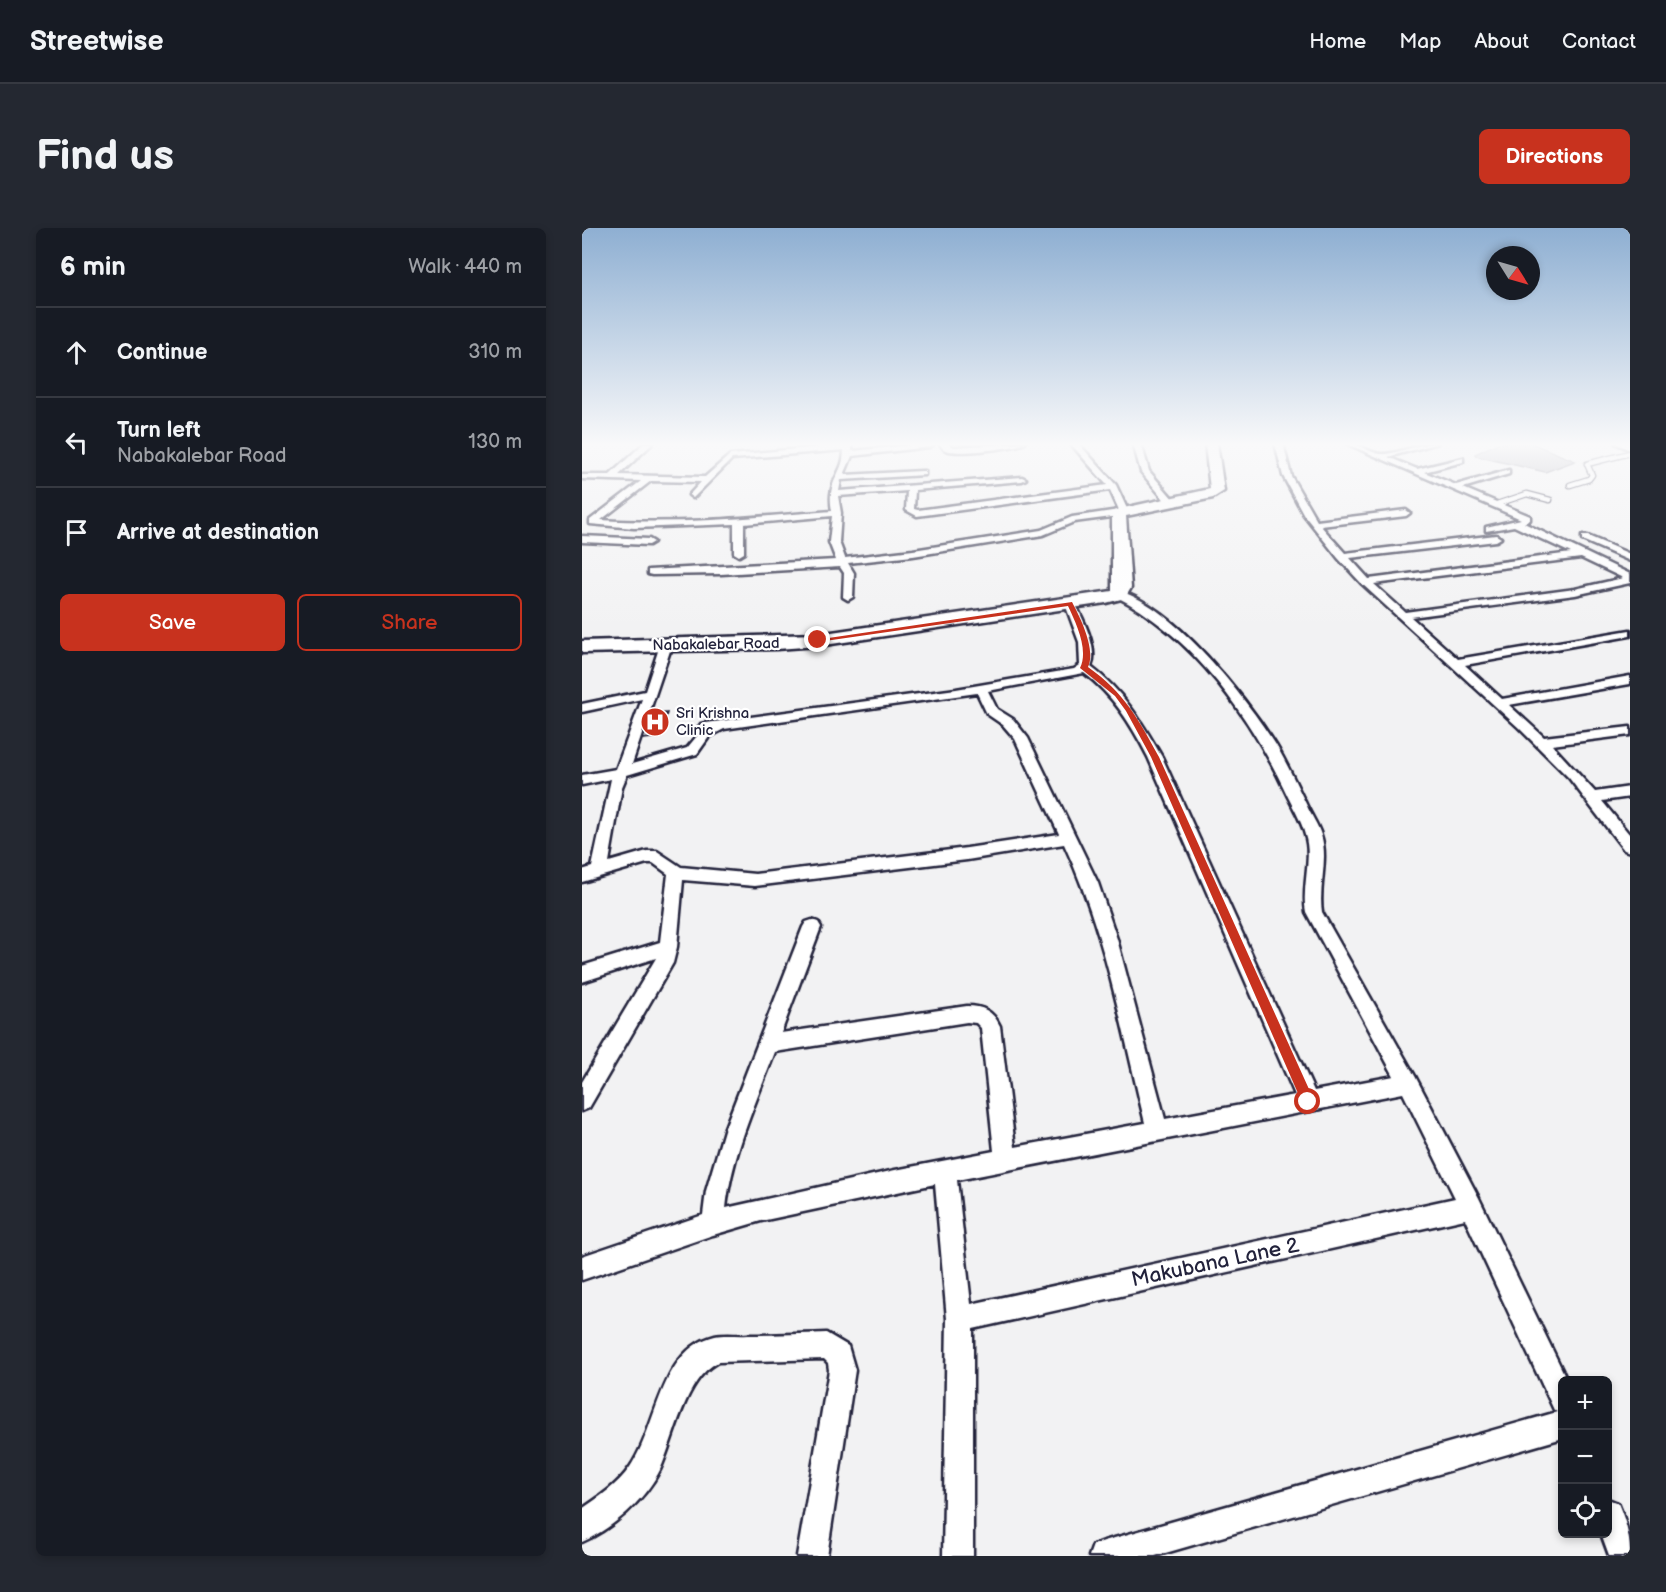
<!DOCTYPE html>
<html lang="en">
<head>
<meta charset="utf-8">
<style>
	:root { --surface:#171b24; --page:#242831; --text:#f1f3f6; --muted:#9ea1a6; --line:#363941; --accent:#c8321e }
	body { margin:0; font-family:"Balsamiq Sans",sans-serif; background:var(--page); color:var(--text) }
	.controls { position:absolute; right:18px; bottom:18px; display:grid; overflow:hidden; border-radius:9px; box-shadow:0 3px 9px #0003 }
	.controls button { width:54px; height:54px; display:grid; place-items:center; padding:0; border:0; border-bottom:2px solid var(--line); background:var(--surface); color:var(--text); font:30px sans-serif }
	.compass { position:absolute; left:904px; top:18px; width:54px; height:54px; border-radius:50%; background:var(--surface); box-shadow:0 3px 9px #0003; rotate:127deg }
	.stop { position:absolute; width:18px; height:18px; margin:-14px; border:4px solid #c8321e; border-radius:50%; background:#fff }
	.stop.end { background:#c8321e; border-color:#fff; box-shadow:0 2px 6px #0008 }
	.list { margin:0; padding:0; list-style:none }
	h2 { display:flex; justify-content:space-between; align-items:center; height:78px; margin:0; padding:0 24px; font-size:26px }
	h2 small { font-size:20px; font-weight:400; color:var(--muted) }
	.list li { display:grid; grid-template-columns:39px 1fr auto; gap:18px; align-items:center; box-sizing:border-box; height:90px; padding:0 24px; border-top:2px solid var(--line) }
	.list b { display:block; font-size:22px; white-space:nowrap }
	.list p { margin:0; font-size:20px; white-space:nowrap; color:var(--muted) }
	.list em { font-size:20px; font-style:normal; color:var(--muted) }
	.actions { display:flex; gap:12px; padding:18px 24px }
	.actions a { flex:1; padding:14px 0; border:2px solid var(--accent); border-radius:9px; text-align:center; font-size:21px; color:var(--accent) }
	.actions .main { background:var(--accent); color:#fff }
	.icon { flex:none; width:33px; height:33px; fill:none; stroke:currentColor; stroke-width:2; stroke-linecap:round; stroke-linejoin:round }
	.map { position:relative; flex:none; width:1048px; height:1328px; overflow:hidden; border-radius:9px }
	header { display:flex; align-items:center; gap:36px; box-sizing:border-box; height:84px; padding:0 30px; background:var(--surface); border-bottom:2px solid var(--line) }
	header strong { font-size:28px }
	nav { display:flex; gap:33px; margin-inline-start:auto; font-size:21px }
	.intro { display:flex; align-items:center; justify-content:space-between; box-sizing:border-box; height:144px; padding:0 36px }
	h1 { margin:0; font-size:42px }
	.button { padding:15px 27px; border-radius:9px; background:var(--accent); color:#fff; font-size:21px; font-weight:700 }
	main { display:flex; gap:36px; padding:0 36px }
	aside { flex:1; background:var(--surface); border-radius:9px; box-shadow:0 3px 9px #0003 }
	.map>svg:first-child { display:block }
</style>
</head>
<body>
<header>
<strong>Streetwise</strong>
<nav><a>Home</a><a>Map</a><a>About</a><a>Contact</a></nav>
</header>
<div class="intro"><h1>Find us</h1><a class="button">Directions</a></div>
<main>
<aside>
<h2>6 min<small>Walk · 440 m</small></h2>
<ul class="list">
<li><svg class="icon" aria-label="ahead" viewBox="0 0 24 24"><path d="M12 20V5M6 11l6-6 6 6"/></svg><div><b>Continue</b></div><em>310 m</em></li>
<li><svg class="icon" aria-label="left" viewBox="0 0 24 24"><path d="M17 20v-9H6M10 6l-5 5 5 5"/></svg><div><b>Turn left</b><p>Nabakalebar Road</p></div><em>130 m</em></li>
<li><svg class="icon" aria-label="arrive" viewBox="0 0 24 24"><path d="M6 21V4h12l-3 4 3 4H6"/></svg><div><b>Arrive at destination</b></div></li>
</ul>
<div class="actions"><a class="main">Save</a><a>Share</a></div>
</aside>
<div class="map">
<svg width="1048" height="1328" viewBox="0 0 1048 1328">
	<rect width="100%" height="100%" fill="#f2f2f3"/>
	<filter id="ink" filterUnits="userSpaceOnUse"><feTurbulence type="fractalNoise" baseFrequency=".0167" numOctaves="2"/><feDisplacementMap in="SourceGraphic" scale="12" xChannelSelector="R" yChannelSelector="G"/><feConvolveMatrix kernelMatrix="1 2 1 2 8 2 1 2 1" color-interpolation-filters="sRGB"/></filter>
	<g filter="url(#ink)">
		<polygon fill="#a8a8b2" stroke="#727282" stroke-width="1.5" points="916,215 949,215 993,233 963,244 894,228 893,226"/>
		<polygon fill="#bebec6" stroke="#22223b" stroke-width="1.5" points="85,485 78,509 61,511 69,487"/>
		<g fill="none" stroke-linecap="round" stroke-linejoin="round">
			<g stroke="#22223b" stroke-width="7">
				<g id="service">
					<polyline points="988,257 1007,251 1010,247 1005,236 1048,225"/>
					<polyline points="915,276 945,266 968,272"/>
				</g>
			</g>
			<g stroke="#22223b" stroke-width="5">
				<g id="minor">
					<path d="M62,215H71L37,247L123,249L148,227L262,217V215H270V223L349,215L351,217L347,219L270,228L262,247L340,243H343V247L259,252L257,263L440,249L444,251L440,253L333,262L332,281L336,282L525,257L488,215H496L534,257L546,283L537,288L492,294L461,307L331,328L266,335L272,345L271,369L266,372L261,369L262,345L258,339L139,346L70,347L66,346V342L254,332L247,314L250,288L162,296V325L157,328L152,325V296L52,300L8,296V292L59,253L0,251V247H28ZM262,222C262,247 244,251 250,283C173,289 97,297 19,292L69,253L119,254L107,267L111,270L150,231ZM528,262L537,282L490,289L459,302L331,322L263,330L257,314L259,285L256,268L325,263L324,282L335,288Z"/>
					<path d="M357,215H365L372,219L443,215C433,220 375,227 364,222C360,221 360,218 357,215Z"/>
					<polygon points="551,215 559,215 567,243 592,272 592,276 586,276 559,244"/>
					<path d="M693,215H701L709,248L735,293L824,282L828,285L824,288L739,298L763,325L914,307L919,310L914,313L768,330L787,351L989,325L932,298L904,303V299L939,291L763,215C777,215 787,225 799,226C813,227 837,215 856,215L806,229L835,241L881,230V234L842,244L874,257L927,242V246L881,260L948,288V292L942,295L1048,346V355L993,367L829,389L876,431L1048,402V408L883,437L920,471L1048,448V456L927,477L962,509L1048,499V507L970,517L1013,564L1048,559V569L1020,573L1048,607V624L1042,622L987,550L937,500L780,356L756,330L722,287L701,248ZM999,330L1041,350L993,361L823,384L792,356Z"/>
					<polygon points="0,308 67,311 72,314 67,317 0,314"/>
					<polygon points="1000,308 1006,308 1048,326 1048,333 1000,312"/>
					<path d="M537,363C592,378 664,470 694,517C706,537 715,558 725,578C729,587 736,597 739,607C747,631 736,659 740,684L833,848L897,970L985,1152H981V1210L573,1328H507L511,1317L522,1313L975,1184L972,1182L883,991L391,1101V1328H361L365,1091L353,956L179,993L131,1007L0,1052V1028L121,987L124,963L142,902L221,699L224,694L230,692L236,694L239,699L199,805L385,778C401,778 411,783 418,798L433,919L563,895C540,801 523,704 482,616L385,632L173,658L101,652L95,719L91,735L7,880L0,883V854L74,730L0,754V738L78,714L86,646L71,635H65L0,654V642L10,639L29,551L0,557V547L34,541L60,471L0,484V476L63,463L78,417L80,415H88L90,417L50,536L105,520L120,502L117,499L119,496L124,495L374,461L492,441L498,437L497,414L483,376L488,373L492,374C501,390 517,422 509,439C541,463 560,494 580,529L732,863L812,848L724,684C719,659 731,631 723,607C720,594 712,581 706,569C670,491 612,408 533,368L532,366ZM502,445C532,468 549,496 566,529L713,867L583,891L535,711L516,655L446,510L431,491L415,481L406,463ZM395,465L405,486L421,497L433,511L477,606L385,620L173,646L99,639L75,623H65L27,634L40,559L45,547L115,526L127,509L142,501ZM385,794L394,795L399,800L412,923L313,942L144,980C150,926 174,874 193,824ZM821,865L873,970L389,1076L375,952Z"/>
					<path d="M244,1105L266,1118L273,1142L245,1328H215L247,1142L246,1135L242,1131L136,1134C102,1151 93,1210 78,1242C63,1272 30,1301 0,1314V1281C17,1269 36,1257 48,1239C76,1199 77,1122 133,1108C143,1106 156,1108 166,1107C192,1107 218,1106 244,1105Z"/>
					<path d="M1026,1271L1036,1275C1044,1294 1048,1308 1048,1328H1027L1019,1306H1026Z"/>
				</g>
			</g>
			<g stroke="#22223b" stroke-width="5">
				<polygon id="primary" points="623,215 635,215 642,263 631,270 544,288 549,360 543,370 524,375 236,418 195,421 0,425 0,413 236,406 530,363 530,285 537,281 628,261"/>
			</g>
			<g stroke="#22223b" stroke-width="5">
				<polygon id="trunk" points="1033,215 1048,215 1048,222"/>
			</g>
			<use href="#service" stroke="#fff" stroke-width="4.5"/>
			<use href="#minor" fill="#fff" fill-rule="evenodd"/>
			<use href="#primary" fill="#fff" fill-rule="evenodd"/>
			<use href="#trunk" fill="#fff" fill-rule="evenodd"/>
		</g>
	</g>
	<linearGradient id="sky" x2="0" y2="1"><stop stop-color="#8eafd2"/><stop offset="0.54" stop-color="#f9f9fa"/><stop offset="1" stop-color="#f9f9fa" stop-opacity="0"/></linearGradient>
	<rect width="1048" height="401" fill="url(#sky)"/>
	<path fill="#c8321e" d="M490,374C499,391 514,422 506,439C543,465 556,491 577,529L731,870V879H722L569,529L544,483L533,468L498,440C507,422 494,395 486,378L236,414L233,412Z"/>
	<defs>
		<g id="hospital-disc" transform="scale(1.5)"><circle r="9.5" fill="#c8321e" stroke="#fff"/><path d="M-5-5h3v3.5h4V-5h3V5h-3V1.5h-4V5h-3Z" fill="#fff"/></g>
	</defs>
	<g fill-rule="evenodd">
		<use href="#hospital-disc" x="73" y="494"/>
	</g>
	<g text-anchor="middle" stroke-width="4.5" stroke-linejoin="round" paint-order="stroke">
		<g font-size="15" fill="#22223b" stroke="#fff">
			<text transform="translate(134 416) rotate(-1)" y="5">Nabakalebar Road</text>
		</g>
		<g font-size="15" fill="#22223b" stroke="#fff" text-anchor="start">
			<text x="94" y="490">Sri Krishna<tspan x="94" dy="17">Clinic</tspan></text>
		</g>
		<g font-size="21" fill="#22223b" stroke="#fff">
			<text transform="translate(633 1034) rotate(-12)" y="7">Makubana Lane 2</text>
		</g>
	</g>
</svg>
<div class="controls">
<button>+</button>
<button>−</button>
<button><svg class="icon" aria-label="locate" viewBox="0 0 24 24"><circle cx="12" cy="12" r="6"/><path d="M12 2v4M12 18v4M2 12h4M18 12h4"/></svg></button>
</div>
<svg class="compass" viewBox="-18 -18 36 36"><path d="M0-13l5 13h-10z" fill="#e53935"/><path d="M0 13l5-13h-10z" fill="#9ea1a6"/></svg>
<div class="stop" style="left:726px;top:874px"></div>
<div class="stop end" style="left:236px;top:412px"></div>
</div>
</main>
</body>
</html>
